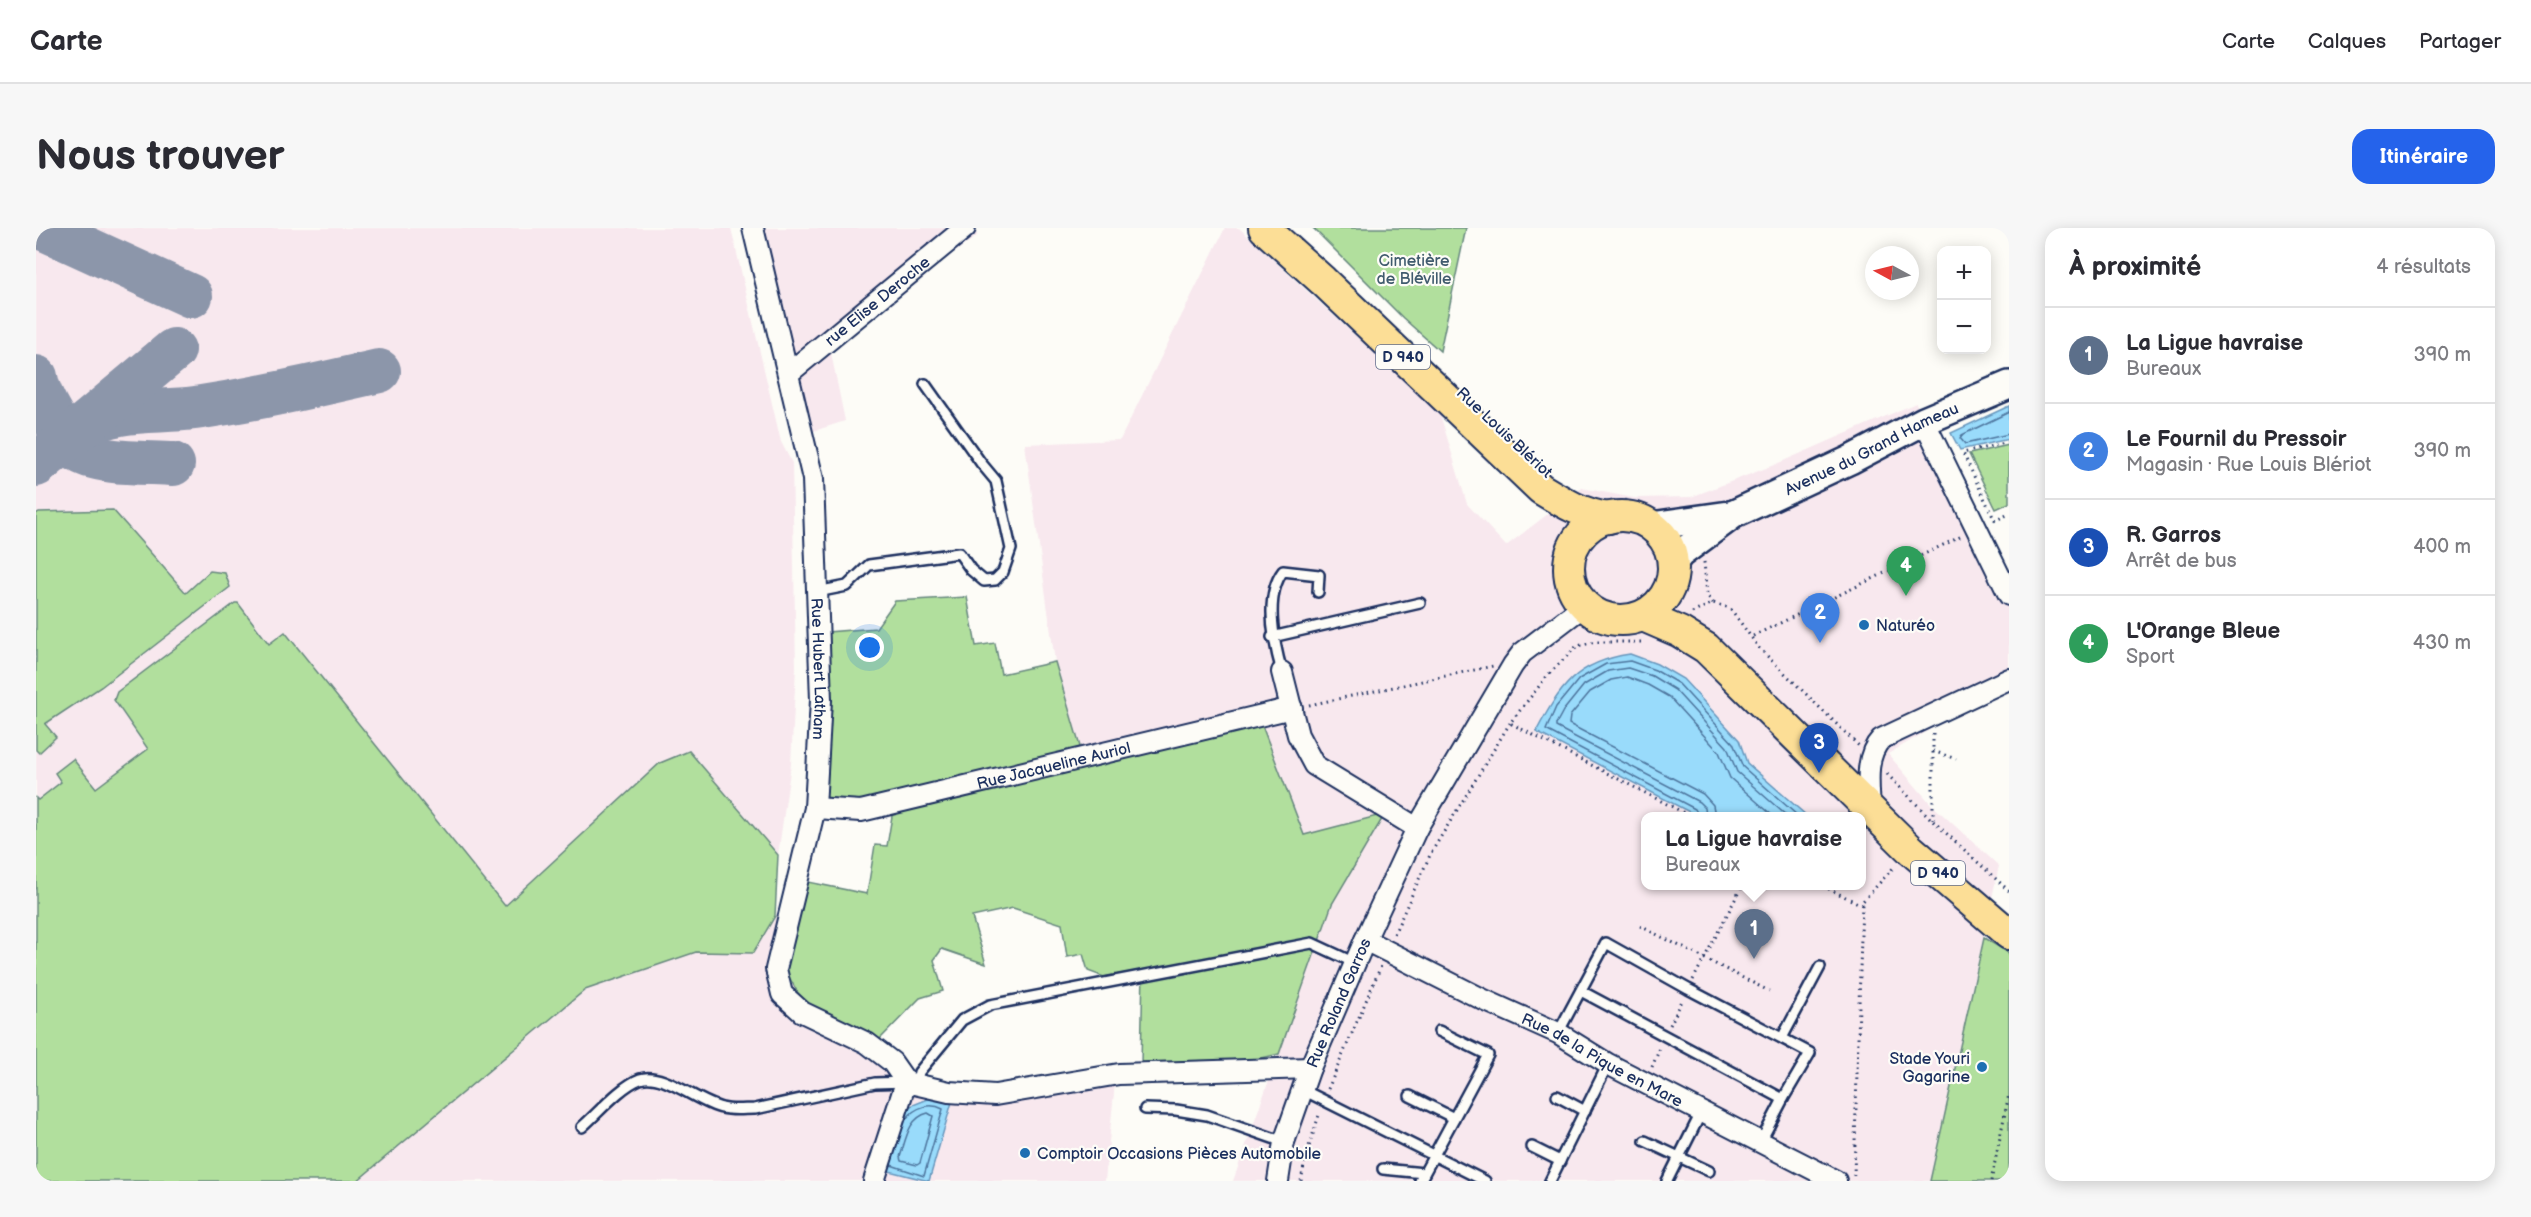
<!DOCTYPE html>
<html lang="fr">
<head>
<meta charset="utf-8">
<style>
	:root { --surface:#fff; --page:#f7f7f7; --text:#2b2b33; --muted:#7c7c81; --line:#e1e1e2; --accent:#2563eb }
	body { margin:0; font-family:"Balsamiq Sans",sans-serif; background:var(--page); color:var(--text) }
	.controls { position:absolute; right:18px; top:18px; display:grid; overflow:hidden; border-radius:12px; box-shadow:0 3px 15px #0003 }
	.controls button { width:54px; height:54px; display:grid; place-items:center; padding:0; border:0; border-bottom:2px solid var(--line); background:var(--surface); color:var(--text); font:30px sans-serif }
	.compass { position:absolute; left:1829px; top:18px; width:54px; height:54px; border-radius:50%; background:var(--surface); box-shadow:0 3px 15px #0003; rotate:277deg }
	.you { position:absolute; left:834px; top:420px; width:21px; height:21px; margin:-15px; border:4px solid #fff; border-radius:50%; background:#1a73e8; box-shadow:0 0 0 9px #1a73e833 }
	.badge { display:grid; place-items:center; width:39px; height:39px; border-radius:50%; background:var(--accent); color:#fff; font-size:20px; font-weight:700 }
	.pin { position:absolute; translate:-50% -50px; filter:drop-shadow(0 2px 3px #0008) }
	.pin::after { content:''; position:absolute; top:32px; width:21px; height:18px; background:inherit; clip-path:polygon(0 0,100% 0,50% 100%) }
	.popup { position:absolute; left:1605px; top:584px; width:225px; height:78px; box-sizing:border-box; display:grid; place-content:center; border-radius:12px; background:var(--surface); filter:drop-shadow(0 2px 4px #0005); font-size:20px; white-space:nowrap; color:var(--muted) }
	.popup b { font-size:22px; color:var(--text) }
	.popup::after { content:''; position:absolute; left:50%; top:100%; margin-left:-12px; border:12px solid transparent; border-top-color:var(--surface) }
	.list { margin:0; padding:0; list-style:none }
	h2 { display:flex; justify-content:space-between; align-items:center; height:78px; margin:0; padding:0 24px; font-size:26px }
	h2 small { font-size:20px; font-weight:400; color:var(--muted) }
	.list li { display:grid; grid-template-columns:39px 1fr auto; gap:18px; align-items:center; box-sizing:border-box; height:96px; padding:0 24px; border-top:2px solid var(--line) }
	.list b { display:block; font-size:22px; white-space:nowrap }
	.list p { margin:0; font-size:20px; white-space:nowrap; color:var(--muted) }
	.list em { font-size:20px; font-style:normal; color:var(--muted) }
	.map { position:relative; flex:none; width:1973px; height:953px; overflow:hidden; border-radius:18px }
	header { display:flex; align-items:center; gap:36px; box-sizing:border-box; height:84px; padding:0 30px; background:var(--surface); border-bottom:2px solid var(--line) }
	header strong { font-size:28px }
	nav { display:flex; gap:33px; margin-inline-start:auto; font-size:21px }
	.intro { display:flex; align-items:center; justify-content:space-between; box-sizing:border-box; height:144px; padding:0 36px }
	h1 { margin:0; font-size:42px }
	.button { padding:15px 27px; border-radius:18px; background:var(--accent); color:#fff; font-size:21px; font-weight:700 }
	main { display:flex; gap:36px; padding:0 36px }
	aside { flex:1; background:var(--surface); border-radius:18px; box-shadow:0 3px 15px #0003 }
	.map>svg:first-child { display:block }
</style>
</head>
<body>
<header>
<strong>Carte</strong>
<nav><a>Carte</a><a>Calques</a><a>Partager</a></nav>
</header>
<div class="intro"><h1>Nous trouver</h1><a class="button">Itinéraire</a></div>
<main>
<div class="map">
<svg width="1973" height="953" viewBox="0 0 1973 953">
	<rect width="100%" height="100%" fill="#fdfcf7"/>
	<filter id="ink" filterUnits="userSpaceOnUse"><feTurbulence type="fractalNoise" baseFrequency=".0167" numOctaves="2"/><feDisplacementMap in="SourceGraphic" scale="12" xChannelSelector="R" yChannelSelector="G"/><feConvolveMatrix kernelMatrix="1 2 1 2 8 2 1 2 1" color-interpolation-filters="sRGB"/></filter>
	<g filter="url(#ink)">
		<g fill="#f8e8ee" fill-rule="evenodd">
			<polygon points="0,0 695,0 745,214 756,235 760,440 755,536 742,627 739,688 756,689 749,718 871,844 922,860 947,860 1018,850 1081,836 1069,953 0,953"/>
			<polygon points="723,0 940,0 941,8 793,115 809,193 775,204"/>
			<path d="M1189,0H1203L1404,186L1431,276L1470,318L1546,260L1598,270L1655,269L1738,237L1880,175L1973,367V455L1852,526L1895,576L1963,638L1894,953H1197L1296,676L1346,591L1341,588L1268,607L1045,522L1019,434L989,216L1084,212ZM1610,588H1826V658H1610Z"/>
		</g>
		<g fill="#b1df9d" stroke="#66877e" stroke-width="1.5">
			<polygon points="1277,0 1430,0 1404,123 1367,90"/>
			<polygon points="1973,217 1973,275 1960,281 1933,226"/>
			<polygon points="77,282 150,365 174,343 189,345 194,359 65,459 9,496 20,509 3,525 0,522 0,286 3,284"/>
			<polygon points="931,369 940,418 959,415 965,446 1019,434 1045,522 1225,495 1268,607 1341,588 1346,591 1296,676 1243,826 1217,832 1105,836 1107,742 1068,749 1052,743 1047,726 1031,729 1026,696 977,680 936,689 950,736 906,721 898,732 907,763 884,770 840,815 777,781 762,765 747,738 767,653 831,666 839,617 851,618 856,588 854,572 787,574 791,404 840,400 859,373"/>
			<polygon points="199,375 202,375 233,416 249,404 469,678 624,535 653,523 742,627 739,688 717,725 660,724 549,762 321,953 0,953 0,570 2,572 25,554 19,545 37,531 60,560 112,521 78,472 81,464"/>
			<polygon points="1948,710 1973,725 1973,953 1894,953"/>
		</g>
		<g fill="#99dbfb" stroke="#6796bc" stroke-width="1.5">
			<polygon points="1973,178 1973,211 1924,222 1915,205"/>
			<path d="M1594,426L1621,436L1647,451L1703,512L1711,535L1771,588H1661L1500,504C1524,459 1540,434 1594,426Z"/>
			<polygon points="892,871 916,874 893,953 845,941 872,879"/>
		</g>
		<g fill="none" stroke-linecap="round" stroke-linejoin="round">
			<g stroke="#4d749d" stroke-width="1.5">
				<polyline points="1973,184 1926,207 1924,210 1929,216 1973,206"/>
				<polyline points="1663,588 1659,581 1510,502 1520,479 1543,451 1570,436 1594,433 1619,442 1643,456 1697,515 1707,539 1762,588"/>
				<polyline points="1670,588 1669,580 1663,574 1520,499 1520,496 1527,483 1548,457 1572,443 1592,440 1616,448 1639,462 1691,519 1701,544 1751,588"/>
				<polyline points="1679,588 1677,577 1667,566 1533,496 1534,488 1554,464 1575,452 1591,449 1612,457 1633,469 1683,524 1694,550 1737,588"/>
				<path d="M892,885L897,888L884,935L881,937L865,933L864,929C870,912 872,890 892,885Z"/>
				<path d="M855,937L888,948L907,881C894,874 879,879 870,891"/>
			</g>
			<g stroke="#8c96aa" stroke-width="44">
				<polyline points="6,0 155,68"/>
				<path d="M0,149C2,163 9,176 16,188C22,200 30,214 41,222C62,237 111,234 137,236"/>
				<path d="M47,198C83,179 120,185 159,180C221,171 282,157 343,143"/>
				<polyline points="0,237 138,122"/>
			</g>
			<g stroke="#1b2f5e" stroke-width="14">
				<g id="service">
					<polyline points="781,364 811,358 833,337 923,325 935,342 948,353 959,352 967,344 975,321 960,253 945,235 889,156"/>
					<polyline points="1236,409 1384,375"/>
					<path d="M1246,444C1238,416 1228,368 1247,343L1283,347L1282,364"/>
					<polyline points="1522,805 1570,715 1652,761 1774,825 1747,871 1545,763"/>
					<polyline points="1746,810 1784,739"/>
					<polyline points="880,856 883,844 926,792 954,777 1276,715 1319,735"/>
					<polyline points="1267,862 1449,953"/>
					<polyline points="1374,868 1418,890"/>
					<polyline points="1521,868 1549,883"/>
					<polyline points="1109,881 1140,882 1171,887 1248,914"/>
					<path d="M546,899C561,886 585,858 604,851C627,843 662,875 686,880C697,883 708,881 719,881L839,855L870,854"/>
					<polyline points="1609,913 1673,943"/>
					<polyline points="1725,913 1747,871"/>
					<polyline points="1496,919 1524,933"/>
					<polyline points="1347,941 1388,945"/>
					<polyline points="1384,953 1452,827 1403,803"/>
					<polyline points="1514,953 1572,836"/>
					<polyline points="1631,953 1666,883"/>
				</g>
			</g>
			<g stroke="#1b2f5e" stroke-width="24">
				<g id="minor">
					<path id="s1" d="M717,0L777,251L785,472L779,580L740,741L746,766L766,784L831,815L856,834L870,854"/>
					<path id="s2" d="M753,145L929,0"/>
					<polyline points="1888,193 1973,367"/>
					<polyline points="1246,444 1262,507 1278,537 1381,600"/>
					<path id="s3" d="M779,580L825,583L1256,480"/>
					<path d="M1834,581C1833,558 1828,529 1845,511L1973,451"/>
					<path id="s4" d="M1329,712L1448,772L1522,805L1572,836L1800,953"/>
					<polyline points="838,953 870,854 913,864 959,867 1083,846 1274,840"/>
					<path id="s5" d="M1242,953L1248,914L1274,840L1329,712L1381,600L1477,437L1486,425L1549,377"/>
				</g>
			</g>
			<g stroke="#1b2f5e" stroke-width="32">
				<g id="secondary">
					<polyline points="1615,298 1693,287"/>
					<path id="s6" d="M1637,335L1644,326L1698,286L1814,232L1888,193L1973,157"/>
				</g>
			</g>
			<g stroke="#1b2f5e" stroke-width="34">
				<g id="primary">
					<path d="M1228,0L1287,53L1505,261C1528,275 1546,286 1573,290"/>
					<circle cx="1585" cy="340" r="52"/>
					<polyline points="1607,388 1644,404 1670,420 1875,622 1973,706"/>
				</g>
			</g>
			<g stroke="#1b2f5e" stroke-width="3" stroke-dasharray="1.5 4.5" stroke-linecap="butt">
				<polyline points="1588,272 1608,278"/>
				<polyline points="1958,293 1973,286"/>
				<polyline points="1959,293 1927,225 1973,214"/>
				<polyline points="1668,334 1671,367 1677,375"/>
				<polyline points="1656,385 1677,375 1694,380 1723,420 1823,518"/>
				<polyline points="1717,408 1926,308"/>
				<polyline points="1605,414 1560,414 1541,418 1512,447 1474,495 1654,588"/>
				<polyline points="1273,477 1457,438"/>
				<polyline points="1897,506 1897,593"/>
				<polyline points="1897,523 1920,531"/>
				<polyline points="1851,546 1897,593 1973,663"/>
				<polyline points="1787,658 1826,677"/>
				<polyline points="1604,698 1733,763"/>
				<polyline points="1358,706 1395,625 1474,495"/>
				<polyline points="1657,752 1706,658"/>
				<polyline points="1634,797 1647,771"/>
				<polyline points="1616,839 1624,820"/>
				<polyline points="1292,861 1345,738"/>
				<polyline points="1818,948 1826,674 1859,638"/>
				<polyline points="1265,953 1270,928 1284,884"/>
				<polyline points="1955,953 1973,866"/>
			</g>
			<use href="#service" stroke="#fdfcf7" stroke-width="9"/>
			<use href="#minor" stroke="#fdfcf7" stroke-width="20"/>
			<use href="#secondary" stroke="#fdfcf7" stroke-width="27"/>
			<use href="#primary" stroke="#fcde96" stroke-width="30"/>
		</g>
	</g>
	<g fill="#1f6fb2" stroke="#fdfcf7" stroke-width="2">
		<circle cx="1828" cy="397" r="6"/>
		<circle cx="1946" cy="839" r="6"/>
		<circle cx="989" cy="925" r="6"/>
	</g>
	<g text-anchor="middle" stroke-width="4.5" stroke-linejoin="round" paint-order="stroke">
		<g fill="#fdfcf7" stroke="#5f6c8c" stroke-width="1.5">
			<rect x="1340" y="117" width="54" height="24" rx="4.5"/>
			<rect x="1875" y="633" width="54" height="24" rx="4.5"/>
		</g>
		<g font-size="15" font-weight="bold" fill="#1b2f5e">
			<text x="1367" y="134">D 940</text>
			<text x="1902" y="650">D 940</text>
		</g>
		<g font-size="16" fill="#405b6e" stroke="#fdfcf7">
			<text x="1378" y="38">Cimetière<tspan x="1378" dy="18">de Bléville</tspan></text>
		</g>
		<g font-size="16" fill="#1b2f5e" stroke="#fdfcf7">
			<text dy="6" stroke="none"><textPath href="#s2" startOffset="114">rue Elise Deroche</textPath></text>
			<text transform="translate(1469 204) rotate(43)" y="6">Rue Louis Blériot</text>
			<text dy="6" stroke="none"><textPath href="#s6" startOffset="231">Avenue du Grand Hameau</textPath></text>
			<text dy="6" stroke="none"><textPath href="#s1" startOffset="448">Rue Hubert Latham</textPath></text>
			<text dy="6" stroke="none"><textPath href="#s3" startOffset="244">Rue Jacqueline Auriol</textPath></text>
			<text dy="6" stroke="none"><textPath href="#s5" startOffset="189">Rue Roland Garros</textPath></text>
			<text dy="6" stroke="none"><textPath href="#s4" startOffset="266">Rue de la Pique en Mare</textPath></text>
		</g>
		<g font-size="16" fill="#1b2f5e" stroke="#fdfcf7" text-anchor="start">
			<text x="1840" y="403">Naturéo</text>
			<text x="1934" y="836" text-anchor="end">Stade Youri<tspan x="1934" dy="18">Gagarine</tspan></text>
			<text x="1001" y="931">Comptoir Occasions Pièces Automobile</text>
		</g>
	</g>
</svg>
<div class="controls">
<button>+</button>
<button>−</button>
</div>
<svg class="compass" viewBox="-18 -18 36 36"><path d="M0-13l5 13h-10z" fill="#e53935"/><path d="M0 13l5-13h-10z" fill="#7c7c81"/></svg>
<div class="you"></div>
<div class="pin badge" style="left:1718px;top:731px;background:#5c6f8a">1</div>
<div class="popup"><b>La Ligue havraise</b>Bureaux</div>
<div class="pin badge" style="left:1784px;top:415px;background:#3f7fe0">2</div>
<div class="pin badge" style="left:1783px;top:545px;background:#1a4fb4">3</div>
<div class="pin badge" style="left:1870px;top:368px;background:#2e9e5b">4</div>
</div>
<aside>
<h2>À proximité<small>4 résultats</small></h2>
<ul class="list">
<li><span class="badge" style="background:#5c6f8a">1</span><div><b>La Ligue havraise</b><p>Bureaux</p></div><em>390 m</em></li>
<li><span class="badge" style="background:#3f7fe0">2</span><div><b>Le Fournil du Pressoir</b><p>Magasin · Rue Louis Blériot</p></div><em>390 m</em></li>
<li><span class="badge" style="background:#1a4fb4">3</span><div><b>R. Garros</b><p>Arrêt de bus</p></div><em>400 m</em></li>
<li><span class="badge" style="background:#2e9e5b">4</span><div><b>L'Orange Bleue</b><p>Sport</p></div><em>430 m</em></li>
</ul>
</aside>
</main>
</body>
</html>
